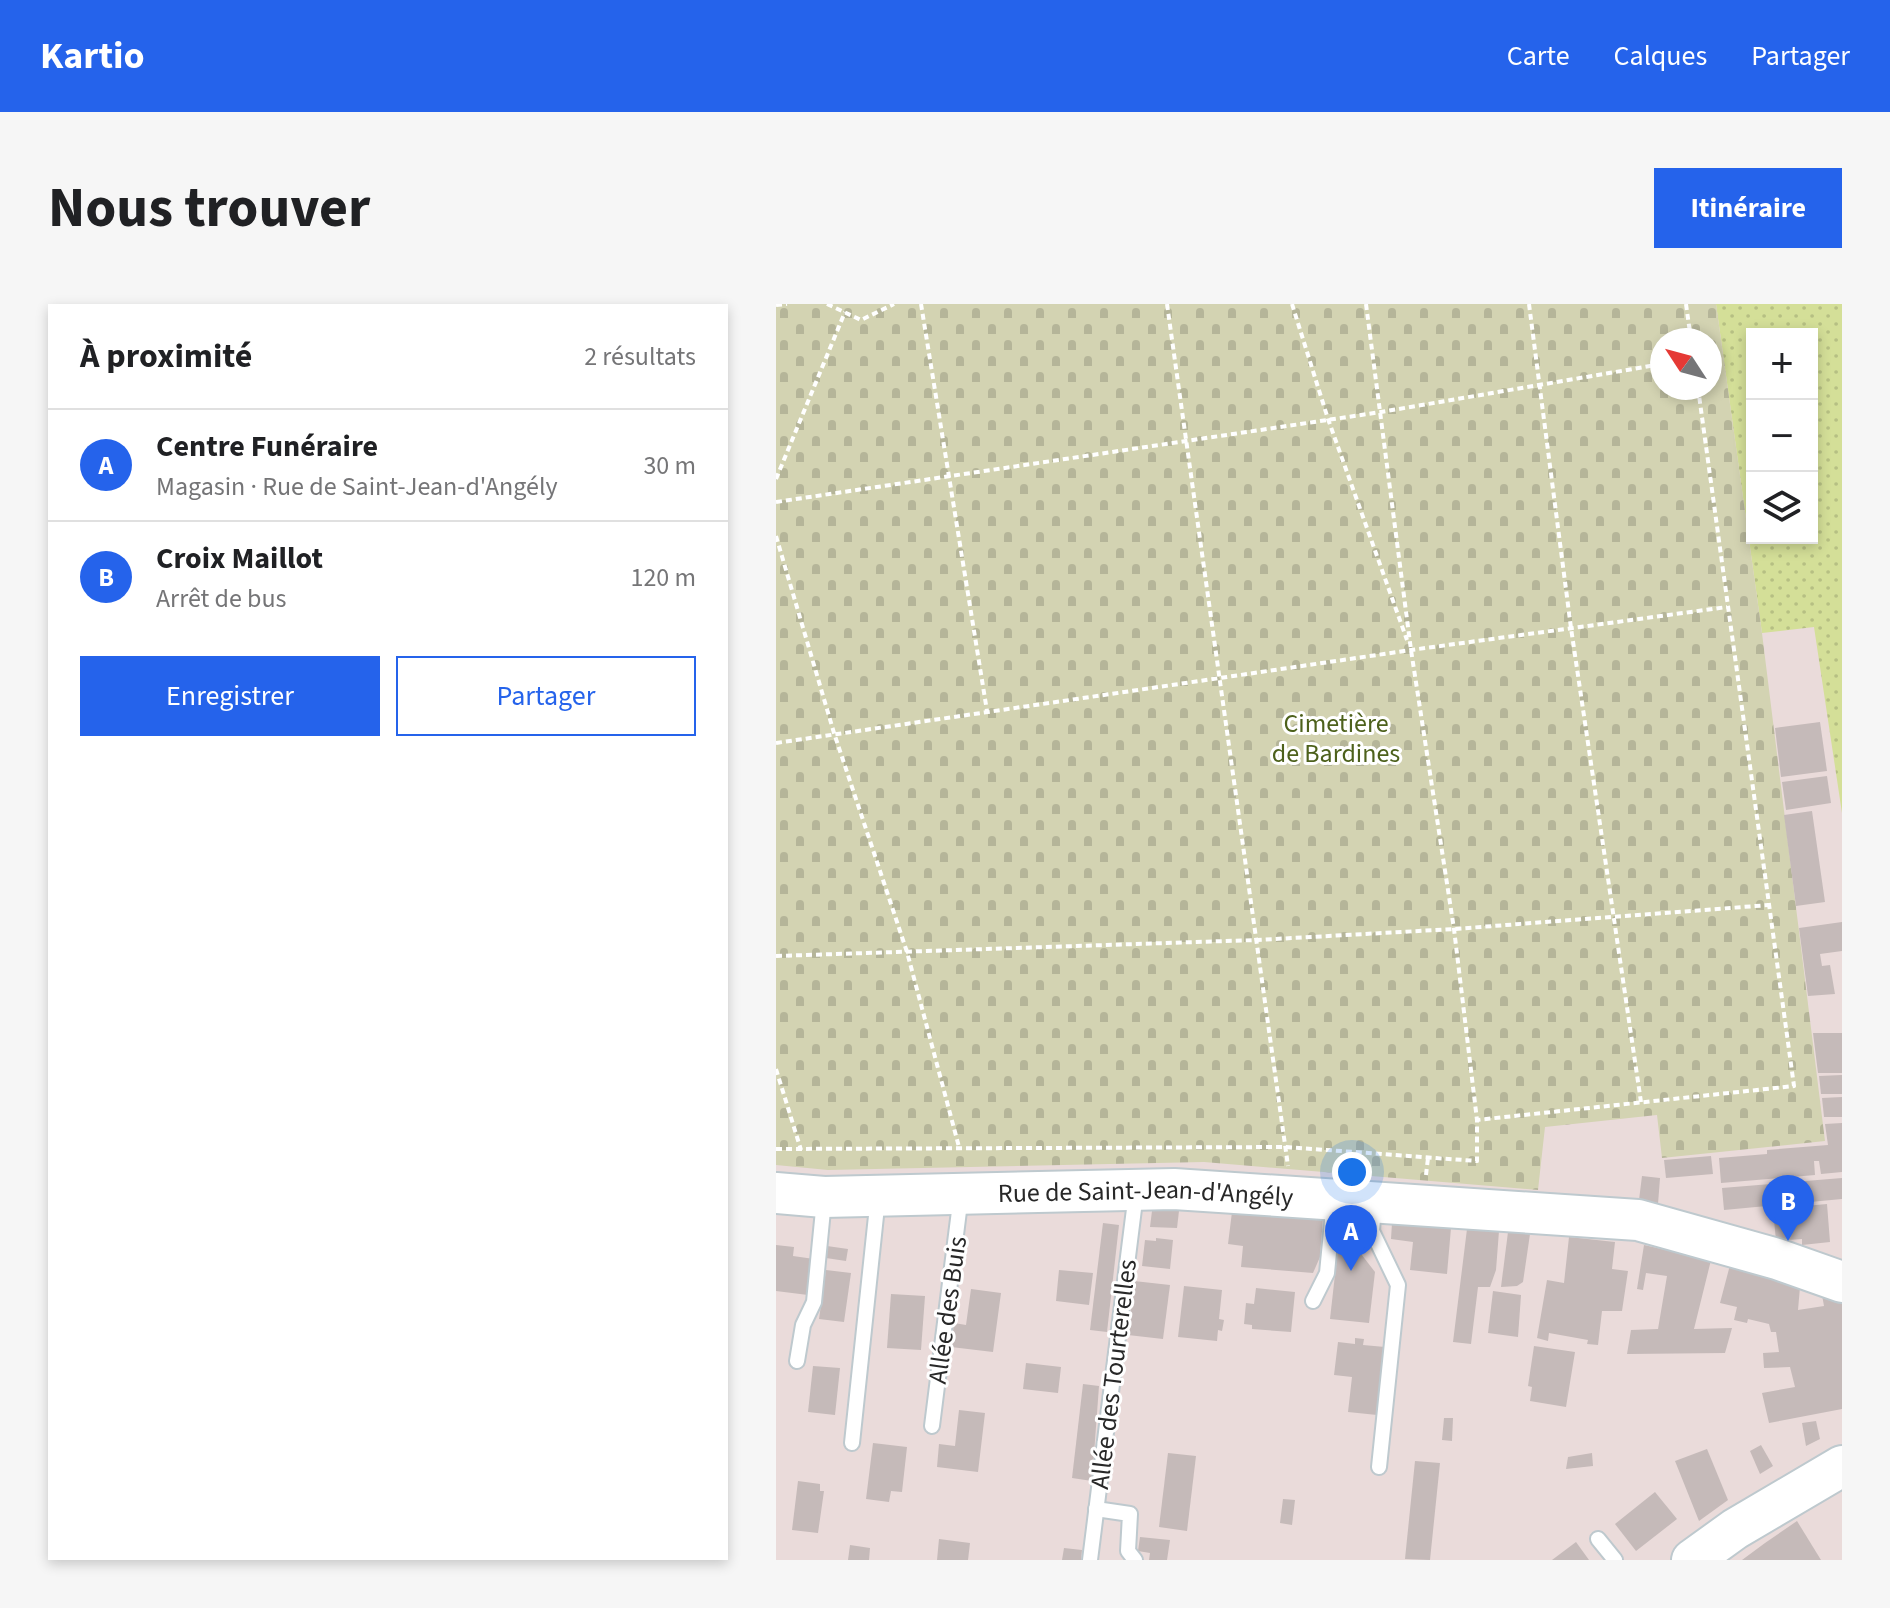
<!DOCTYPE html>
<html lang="fr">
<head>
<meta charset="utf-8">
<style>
	:root { --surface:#fff; --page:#f6f6f6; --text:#202124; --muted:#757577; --line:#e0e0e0; --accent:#2563eb }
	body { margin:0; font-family:"Source Sans 3",sans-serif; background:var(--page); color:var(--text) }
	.controls { position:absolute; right:24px; top:24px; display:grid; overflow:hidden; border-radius:0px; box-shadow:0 4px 12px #0003 }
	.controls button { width:72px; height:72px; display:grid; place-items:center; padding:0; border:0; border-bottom:2px solid var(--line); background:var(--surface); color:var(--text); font:40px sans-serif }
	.compass { position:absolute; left:874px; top:24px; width:72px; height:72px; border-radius:50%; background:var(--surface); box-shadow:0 4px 12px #0003; rotate:306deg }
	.you { position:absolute; left:576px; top:868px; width:28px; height:28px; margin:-20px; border:6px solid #fff; border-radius:50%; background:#1a73e8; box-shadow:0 0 0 12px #1a73e833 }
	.badge { display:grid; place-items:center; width:52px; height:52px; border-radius:50%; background:var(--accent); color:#fff; font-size:26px; font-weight:700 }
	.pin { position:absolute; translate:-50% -66px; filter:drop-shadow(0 2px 4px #0008) }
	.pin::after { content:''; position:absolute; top:42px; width:28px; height:24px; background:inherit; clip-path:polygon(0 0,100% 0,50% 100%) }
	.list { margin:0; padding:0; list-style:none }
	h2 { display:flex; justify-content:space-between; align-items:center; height:104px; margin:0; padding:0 32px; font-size:34px }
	h2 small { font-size:26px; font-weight:400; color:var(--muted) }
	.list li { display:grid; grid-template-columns:52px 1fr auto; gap:24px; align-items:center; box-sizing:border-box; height:112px; padding:0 32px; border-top:2px solid var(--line) }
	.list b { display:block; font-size:30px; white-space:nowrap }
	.list p { margin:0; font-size:26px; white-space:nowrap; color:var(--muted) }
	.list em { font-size:26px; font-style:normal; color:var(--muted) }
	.actions { display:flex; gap:16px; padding:24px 32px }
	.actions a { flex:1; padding:18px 0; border:2px solid var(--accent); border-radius:0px; text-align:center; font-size:28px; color:var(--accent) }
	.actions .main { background:var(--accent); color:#fff }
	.icon { flex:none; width:44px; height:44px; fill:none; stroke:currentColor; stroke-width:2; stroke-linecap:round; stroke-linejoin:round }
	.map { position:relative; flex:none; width:1066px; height:1256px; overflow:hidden; border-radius:0px }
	header { display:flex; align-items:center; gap:48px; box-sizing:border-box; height:112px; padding:0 40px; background:var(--accent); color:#fff }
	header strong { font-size:38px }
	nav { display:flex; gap:44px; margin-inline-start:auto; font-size:28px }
	.intro { display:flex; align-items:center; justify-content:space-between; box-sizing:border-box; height:192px; padding:0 48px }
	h1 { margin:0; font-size:56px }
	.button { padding:20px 36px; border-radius:0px; background:var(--accent); color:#fff; font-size:28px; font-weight:700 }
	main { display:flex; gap:48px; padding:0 48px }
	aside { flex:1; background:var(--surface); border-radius:0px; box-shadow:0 4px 12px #0003 }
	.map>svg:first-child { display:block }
</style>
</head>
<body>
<header>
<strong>Kartio</strong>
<nav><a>Carte</a><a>Calques</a><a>Partager</a></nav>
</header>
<div class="intro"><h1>Nous trouver</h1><a class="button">Itinéraire</a></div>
<main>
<aside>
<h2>À proximité<small>2 résultats</small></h2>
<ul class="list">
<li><span class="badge">A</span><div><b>Centre Funéraire</b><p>Magasin · Rue de Saint-Jean-d'Angély</p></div><em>30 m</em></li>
<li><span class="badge">B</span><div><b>Croix Maillot</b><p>Arrêt de bus</p></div><em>120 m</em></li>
</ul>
<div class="actions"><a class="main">Enregistrer</a><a>Partager</a></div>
</aside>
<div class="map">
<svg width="1066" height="1256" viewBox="0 0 1066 1256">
	<defs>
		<pattern id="grass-dots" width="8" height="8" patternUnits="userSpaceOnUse" patternTransform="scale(2)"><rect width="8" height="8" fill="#d4df98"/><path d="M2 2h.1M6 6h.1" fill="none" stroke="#b6bf83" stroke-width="1.8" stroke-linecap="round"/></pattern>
		<pattern id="cemetery-stones" width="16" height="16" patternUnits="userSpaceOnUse" patternTransform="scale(2)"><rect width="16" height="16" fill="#d3d3b2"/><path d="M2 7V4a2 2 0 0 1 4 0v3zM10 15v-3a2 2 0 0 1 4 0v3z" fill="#b5b599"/></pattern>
	</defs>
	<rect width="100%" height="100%" fill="#eadbda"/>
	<path fill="url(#grass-dots)" fill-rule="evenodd" d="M940,0H1066V509L1038,323L986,329ZM976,30H1036V234H976Z"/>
	<path fill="url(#cemetery-stones)" fill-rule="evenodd" d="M0,0H940L986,329L1049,837L886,854L881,811L769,823L762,886L428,858L52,866L0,861ZM886,36H934V84H886Z"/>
	<g fill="#c5bab9">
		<polygon points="1044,418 1051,467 1005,473 999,424"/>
		<polygon points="1051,472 1055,499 1010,506 1006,478"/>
		<polygon points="1036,507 1049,598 1020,602 1008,511"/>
		<polygon points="1066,618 1066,647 1044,650 1046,662 1054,661 1059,690 1032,692 1023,624"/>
		<polygon points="1037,729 1066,729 1066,769 1042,769"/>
		<polygon points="1066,771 1066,790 1045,790 1043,772"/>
		<polygon points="1066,793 1066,813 1048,813 1046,794"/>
		<polygon points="1066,819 1066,868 1045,870 1043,857 1038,857 1039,871 945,879 943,854 991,850 991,846 1052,841 1049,820"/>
		<polygon points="935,852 937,870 890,874 888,856"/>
		<polygon points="866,872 884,874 882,900 863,896"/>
		<polygon points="1066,874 1066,895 948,906 946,884"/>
		<polygon points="1051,900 1054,938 1026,941 1026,935 1000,937 997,905"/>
		<polygon points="376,907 403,907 401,924 374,923"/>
		<polygon points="456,908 547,914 544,953 537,969 465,963 467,942 452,940"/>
		<polygon points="327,919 343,921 331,1028 314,1026"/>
		<polygon points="616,919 675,924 671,970 634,966 637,938 615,935"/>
		<polygon points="691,925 723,927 720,966 714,983 702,983 695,1040 677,1038"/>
		<polygon points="732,928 754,930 747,978 741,982 725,983"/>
		<polygon points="793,933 839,938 836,965 852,967 846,1007 826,1007 822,1041 811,1040 812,1036 773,1029 772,1037 761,1034 771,976 788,979"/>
		<polygon points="380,934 397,936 394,965 366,962 369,936 380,937"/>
		<polygon points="0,941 18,943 17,952 38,955 32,991 0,987"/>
		<polygon points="868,941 935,956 918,1025 956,1024 949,1049 851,1050 855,1026 882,1025 891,972 870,969 867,986 861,985"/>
		<polygon points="51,942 72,945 70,957 50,954"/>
		<polygon points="562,944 582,946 599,968 593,1019 554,1015"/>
		<polygon points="954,961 1024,983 1022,1006 1048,1002 1046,991 1066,999 1066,1105 993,1119 986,1089 1019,1083 1014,1063 988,1064 987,1049 1003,1048 1000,1028 995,1028 993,1020 972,1015 971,1019 958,1016 961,1003 944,999"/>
		<polygon points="50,966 75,969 68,1018 43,1015"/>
		<polygon points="283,966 317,969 313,1001 280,997"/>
		<polygon points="358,977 394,981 387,1035 352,1031"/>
		<polygon points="408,982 446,986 443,1015 448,1016 446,1027 442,1026 441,1037 402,1033"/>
		<polygon points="480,984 519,988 515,1028 476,1025 476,1021 468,1020 470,999 478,1000"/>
		<polygon points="195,985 225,989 217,1048 175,1043 178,1019 190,1021"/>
		<polygon points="717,987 745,991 742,1033 712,1029"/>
		<polygon points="115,990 149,992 145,1046 111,1044"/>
		<polygon points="579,1034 588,1035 587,1041 609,1043 601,1111 572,1108 576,1073 558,1071 562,1038 579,1040"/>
		<polygon points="758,1042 799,1048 790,1103 754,1097 756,1083 752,1082"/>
		<polygon points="250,1059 285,1063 282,1089 247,1085"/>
		<polygon points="37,1062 64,1064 59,1111 32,1108"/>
		<polygon points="307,1080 323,1082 316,1177 296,1174"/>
		<polygon points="183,1106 209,1109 202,1168 161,1163 163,1140 179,1142"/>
		<polygon points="668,1114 677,1114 676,1137 666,1136"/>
		<polygon points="1040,1117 1044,1135 1030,1142 1026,1119"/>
		<polygon points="97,1139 131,1143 126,1188 115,1187 113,1198 90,1195"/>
		<polygon points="985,1141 997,1162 984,1170 974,1147"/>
		<polygon points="931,1145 952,1196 923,1217 899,1157"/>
		<polygon points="392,1149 420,1152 411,1227 383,1223"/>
		<polygon points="816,1149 817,1162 790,1165 792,1153"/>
		<polygon points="639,1157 664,1159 654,1256 629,1255"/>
		<polygon points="22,1177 44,1180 44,1187 48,1187 42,1229 16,1226"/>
		<polygon points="879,1188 901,1215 860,1247 839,1220"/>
		<polygon points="507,1195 519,1196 516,1221 504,1219"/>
		<polygon points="1021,1217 1045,1256 966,1256 989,1239"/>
		<polygon points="364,1233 394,1236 391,1256 373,1256 374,1249 362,1247"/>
		<polygon points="163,1235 194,1239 192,1256 161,1256"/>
		<polygon points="800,1238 813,1256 776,1256"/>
		<polygon points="74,1241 94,1244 93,1256 72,1256"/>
		<polygon points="288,1244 306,1246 305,1256 286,1256"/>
	</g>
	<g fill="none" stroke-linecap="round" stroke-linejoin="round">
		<g stroke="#bec9ce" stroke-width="18">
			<g id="lane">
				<polyline points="598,902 596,927 622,981 603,1163"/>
				<polyline points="537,997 551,969 558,897"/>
				<polyline points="21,1057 27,1021 38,998 48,896"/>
				<polyline points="156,1122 185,891"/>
				<polyline points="76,1139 102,893"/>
				<polyline points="320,1205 354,1210 352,1247 359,1256"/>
				<polyline points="822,1235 839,1256"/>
				<polyline points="314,1256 360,889"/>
			</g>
		</g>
		<g stroke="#bec9ce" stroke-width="44">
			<g id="secondary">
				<path id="s1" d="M0,889L48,893L398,885L862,916L1001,955L1066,978"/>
				<polyline points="916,1256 959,1225 1066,1162"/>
			</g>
		</g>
		<g stroke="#fff" stroke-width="4" stroke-dasharray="6 4" stroke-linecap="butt">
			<polyline points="51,0 85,16 118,0"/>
			<polyline points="145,0 211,407"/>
			<polyline points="391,0 512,862"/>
			<polyline points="516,0 552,115 631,336"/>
			<polyline points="590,0 635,346 678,625 701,816"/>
			<polyline points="753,0 795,324 865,798"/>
			<polyline points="910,0 915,36"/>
			<polyline points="0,1 11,0"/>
			<polyline points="0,175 69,8"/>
			<polyline points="0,198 605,108 886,60"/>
			<polyline points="0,232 58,429 131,648 183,843"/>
			<polyline points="0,439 635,346 951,303"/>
			<polyline points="0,652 481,636 678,625 993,601"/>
			<polyline points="0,765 25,846"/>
			<polyline points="0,845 510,843 701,857 701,816 1018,782 922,84"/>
			<polyline points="650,871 652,854"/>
		</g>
		<use href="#lane" stroke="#fff" stroke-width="14"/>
		<use href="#secondary" stroke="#fff" stroke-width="40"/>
	</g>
	<g text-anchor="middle" stroke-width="6" stroke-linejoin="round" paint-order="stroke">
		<g font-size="26" fill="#4d611c" stroke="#fff">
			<text x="560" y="428">Cimetière<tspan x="560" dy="30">de Bardines</tspan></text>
		</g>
		<g font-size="26" fill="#282828" stroke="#fff">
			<text dy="9" stroke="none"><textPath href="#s1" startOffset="370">Rue de Saint-Jean-d'Angély</textPath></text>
			<text transform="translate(171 1006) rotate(-82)" y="9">Allée des Buis</text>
			<text transform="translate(337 1070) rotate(-83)" y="9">Allée des Tourterelles</text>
		</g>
	</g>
</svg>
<div class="controls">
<button>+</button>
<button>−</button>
<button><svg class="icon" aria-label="layers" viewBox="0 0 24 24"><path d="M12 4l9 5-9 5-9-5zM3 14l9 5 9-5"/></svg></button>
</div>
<svg class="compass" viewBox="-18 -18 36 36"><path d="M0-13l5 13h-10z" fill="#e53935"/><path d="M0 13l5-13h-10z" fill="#757577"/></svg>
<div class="you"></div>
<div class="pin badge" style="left:575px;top:967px">A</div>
<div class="pin badge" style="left:1012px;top:937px">B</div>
</div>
</main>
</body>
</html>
